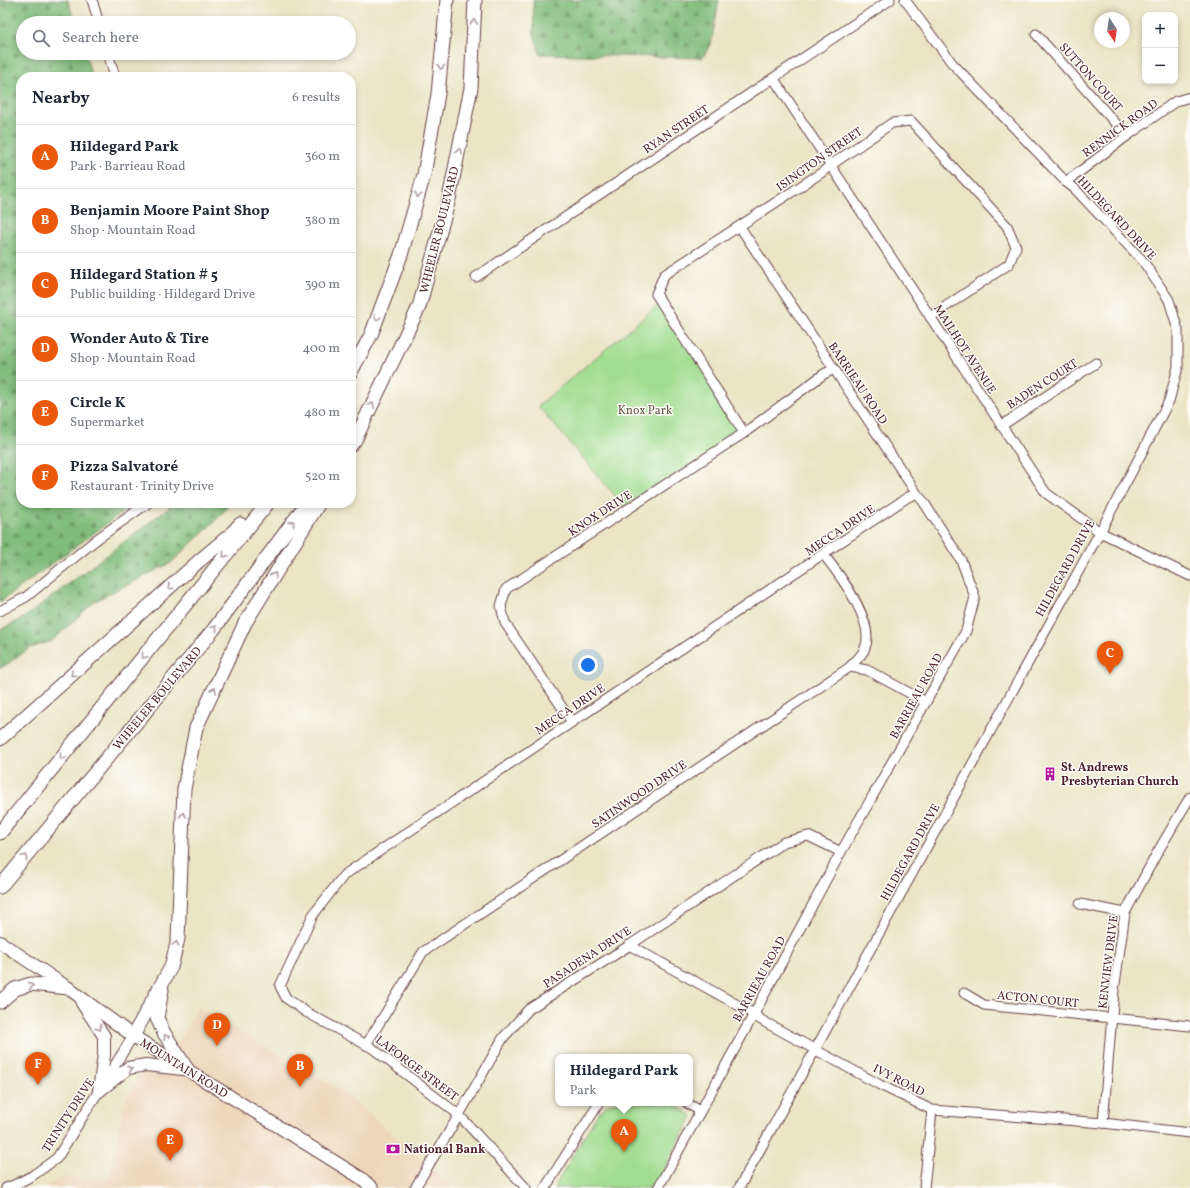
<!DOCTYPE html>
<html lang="en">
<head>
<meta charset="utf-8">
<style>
	:root { --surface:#fff; --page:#f6f6f7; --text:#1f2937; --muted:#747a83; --line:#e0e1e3; --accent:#ea580c }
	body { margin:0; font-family:Vollkorn,serif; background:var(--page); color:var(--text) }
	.controls { position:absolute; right:12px; top:12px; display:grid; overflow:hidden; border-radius:8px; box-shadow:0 2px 6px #0003 }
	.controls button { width:36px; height:36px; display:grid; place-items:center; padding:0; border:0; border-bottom:1px solid var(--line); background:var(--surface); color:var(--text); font:20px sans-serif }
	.compass { position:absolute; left:1094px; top:12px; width:36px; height:36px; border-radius:50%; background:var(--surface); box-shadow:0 2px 6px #0003; rotate:167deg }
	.you { position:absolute; left:588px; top:665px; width:14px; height:14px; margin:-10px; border:3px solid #fff; border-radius:50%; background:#1a73e8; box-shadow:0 0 0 6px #1a73e833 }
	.badge { display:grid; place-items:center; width:26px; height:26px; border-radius:50%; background:var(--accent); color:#fff; font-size:13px; font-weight:700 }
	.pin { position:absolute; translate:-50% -33px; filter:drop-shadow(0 1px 2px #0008) }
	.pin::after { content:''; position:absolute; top:21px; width:14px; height:12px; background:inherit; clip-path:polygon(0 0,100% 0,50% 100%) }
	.popup { position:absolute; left:555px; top:1054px; width:138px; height:52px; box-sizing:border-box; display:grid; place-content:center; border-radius:8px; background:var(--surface); filter:drop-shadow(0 1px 3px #0005); font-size:13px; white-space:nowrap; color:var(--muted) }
	.popup b { font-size:15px; color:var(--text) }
	.popup::after { content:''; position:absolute; left:50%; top:100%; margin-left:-8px; border:8px solid transparent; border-top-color:var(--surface) }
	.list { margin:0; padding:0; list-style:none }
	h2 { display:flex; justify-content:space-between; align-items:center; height:52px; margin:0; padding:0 16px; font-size:17px }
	h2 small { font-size:13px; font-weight:400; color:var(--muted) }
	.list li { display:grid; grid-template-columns:26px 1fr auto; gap:12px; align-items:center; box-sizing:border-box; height:64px; padding:0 16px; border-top:1px solid var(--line) }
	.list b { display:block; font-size:15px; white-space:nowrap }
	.list p { margin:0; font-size:13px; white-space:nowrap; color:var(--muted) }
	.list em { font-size:13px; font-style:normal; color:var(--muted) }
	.icon { flex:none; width:22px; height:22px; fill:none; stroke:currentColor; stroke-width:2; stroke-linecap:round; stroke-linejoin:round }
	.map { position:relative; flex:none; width:1190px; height:1188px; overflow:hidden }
	.search { position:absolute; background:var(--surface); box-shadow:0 2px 6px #0003; left:16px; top:16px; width:340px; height:44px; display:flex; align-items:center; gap:10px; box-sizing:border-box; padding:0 14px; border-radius:22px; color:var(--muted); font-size:15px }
	.panel { position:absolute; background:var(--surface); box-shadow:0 2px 6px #0003; left:16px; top:72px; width:340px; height:436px; border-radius:16px }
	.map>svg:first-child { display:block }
</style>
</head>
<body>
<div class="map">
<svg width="1190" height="1188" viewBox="0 0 1190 1188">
	<defs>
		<pattern id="forest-firs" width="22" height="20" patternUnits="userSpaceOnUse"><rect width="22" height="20" fill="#80bc7a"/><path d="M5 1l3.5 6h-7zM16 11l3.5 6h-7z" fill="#6b9864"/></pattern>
	</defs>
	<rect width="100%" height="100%" fill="#fdfcf7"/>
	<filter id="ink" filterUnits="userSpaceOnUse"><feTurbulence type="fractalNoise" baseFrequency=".025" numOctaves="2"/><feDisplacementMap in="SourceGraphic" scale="8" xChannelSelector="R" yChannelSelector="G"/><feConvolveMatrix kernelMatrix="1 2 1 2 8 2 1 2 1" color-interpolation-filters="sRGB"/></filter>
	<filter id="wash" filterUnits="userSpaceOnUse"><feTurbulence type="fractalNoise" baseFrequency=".012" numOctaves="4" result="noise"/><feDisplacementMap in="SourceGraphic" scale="16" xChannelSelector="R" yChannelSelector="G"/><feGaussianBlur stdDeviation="0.9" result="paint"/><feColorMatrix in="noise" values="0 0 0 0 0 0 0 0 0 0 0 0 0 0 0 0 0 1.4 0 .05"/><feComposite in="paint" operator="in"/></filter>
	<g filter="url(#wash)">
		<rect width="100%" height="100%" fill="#ebe4c5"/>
		<polygon fill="#eed7bb" points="198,1007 342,1091 443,1178 453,1188 43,1188 62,1177 109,1180 124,1104 146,1065 187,1069 174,1049"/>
		<g fill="url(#forest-firs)" stroke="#656e52">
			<polygon points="0,0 68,0 75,23 23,23 23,53 85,53 92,77 21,77 21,503 135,503 0,602"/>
			<polygon points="533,0 719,0 711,45 702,58 540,54 534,34"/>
			<polygon points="175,503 231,503 215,521 171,563 95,601 52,641 30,648 0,669 0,630 25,617"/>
		</g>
		<g fill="#a0dd90" stroke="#757e5e">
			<polygon points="662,302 744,433 624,506 538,406"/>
			<polygon points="610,1103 672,1103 692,1116 654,1188 554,1188 598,1113"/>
		</g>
	</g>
	<g filter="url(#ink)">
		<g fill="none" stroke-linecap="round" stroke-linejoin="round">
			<g stroke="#623d42" stroke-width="11">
				<g id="minor">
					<polyline points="92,0 99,23"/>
					<polyline points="1036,34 1127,136"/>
					<polyline points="108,53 115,77"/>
					<polyline points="774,79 1046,493 1100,532 1190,576"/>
					<polyline points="1066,182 1127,136 1176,101 1190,97"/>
					<polyline points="476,277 890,0"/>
					<polyline points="1001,426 1096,363"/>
					<polyline points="744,433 656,294 664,275 821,173 831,165 892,123 911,121 1007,226 1016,247 1009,264 930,317"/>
					<polyline points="0,611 26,597 97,539 148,503"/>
					<polyline points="850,667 867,670 926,702"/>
					<polyline points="572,722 505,623 501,606 506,589 744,433 824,374 834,369"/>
					<polyline points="1080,904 1125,913"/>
					<polyline points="629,945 754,1014 761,1020 880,1085 932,1110 1103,1123 1190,1133"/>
					<polyline points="964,993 984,1005 1190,1026"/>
					<path d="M366,1045L423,952L850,667C854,662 863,655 865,648C876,622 839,574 824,555"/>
					<polyline points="687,1103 700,1111"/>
					<polyline points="1103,1123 1114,991 1125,913 1157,853 1190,797"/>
					<polyline points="6,1188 14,1185 32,1176 57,1158 133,1036"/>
					<polyline points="415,1188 459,1115 503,1038 529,1009 627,947 784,842 808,836 841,852"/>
					<polyline points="526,1188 459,1115 372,1048 306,1012 286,998 280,986 313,915 344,875 908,497 917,494"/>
					<polyline points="545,1188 599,1103"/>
					<polyline points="658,1188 754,1014 841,852 966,631 975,597 961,560 923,501 917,494 740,227"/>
					<polyline points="739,1188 1100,532 1169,401 1178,367 1178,330 1169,300 1143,261 1074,188 1066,182 952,63 905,0"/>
					<polyline points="924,1188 932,1110"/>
				</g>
			</g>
			<g stroke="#623d42" stroke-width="14">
				<g id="major">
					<polyline points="0,942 68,988 133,1036 361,1178 372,1188"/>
					<polyline points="82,1003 104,1036 104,1055 99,1091"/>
					<polyline points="99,1091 128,1068 146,1065 183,1069"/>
				</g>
			</g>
			<g stroke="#623d42" stroke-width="15">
				<g id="highway">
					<polyline points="351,372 371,335 401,255 424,175 438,94 447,0"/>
					<polyline points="351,445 355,440 419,307 449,199 471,88 475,0"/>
					<polyline points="0,739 199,561 230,535 240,524"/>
					<polyline points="0,833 268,503"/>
					<polyline points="0,887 214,629 307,503"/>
					<polyline points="162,990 157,1018 164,1033 187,1069"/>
					<polyline points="0,1002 15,989 31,984 68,988"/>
					<polyline points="133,1036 171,967 178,939 184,789 196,728 245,623 319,503"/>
				</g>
			</g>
			<use href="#minor" stroke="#fff" stroke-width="9"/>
			<use href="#major" stroke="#fff" stroke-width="12"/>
			<use href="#highway" stroke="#fff" stroke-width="13"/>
		</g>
		<defs><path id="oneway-chevron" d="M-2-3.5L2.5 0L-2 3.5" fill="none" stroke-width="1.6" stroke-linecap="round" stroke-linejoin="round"/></defs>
		<g stroke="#ae9aa0">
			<use href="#oneway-chevron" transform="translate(474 22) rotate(-87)"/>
			<use href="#oneway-chevron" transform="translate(441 67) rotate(96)"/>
			<use href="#oneway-chevron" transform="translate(459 151) rotate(-79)"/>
			<use href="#oneway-chevron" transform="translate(418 195) rotate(106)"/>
			<use href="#oneway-chevron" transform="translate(377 318) rotate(111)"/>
			<use href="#oneway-chevron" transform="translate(372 405) rotate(-64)"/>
			<use href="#oneway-chevron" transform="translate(292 523) rotate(-54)"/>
			<use href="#oneway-chevron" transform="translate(225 555) rotate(129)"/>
			<use href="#oneway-chevron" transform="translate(274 575) rotate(-58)"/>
			<use href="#oneway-chevron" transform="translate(170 587) rotate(138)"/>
			<use href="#oneway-chevron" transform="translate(215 628) rotate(-52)"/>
			<use href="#oneway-chevron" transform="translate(144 656) rotate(129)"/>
			<use href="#oneway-chevron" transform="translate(73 674) rotate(138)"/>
			<use href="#oneway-chevron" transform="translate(214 690) rotate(-65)"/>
			<use href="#oneway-chevron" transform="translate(62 757) rotate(129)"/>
			<use href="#oneway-chevron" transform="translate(183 815) rotate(-88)"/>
			<use href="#oneway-chevron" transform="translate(25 857) rotate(-50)"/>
			<use href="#oneway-chevron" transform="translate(176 944) rotate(-77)"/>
			<use href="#oneway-chevron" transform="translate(31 986) rotate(-6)"/>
			<use href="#oneway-chevron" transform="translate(99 1028) rotate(57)"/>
			<use href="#oneway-chevron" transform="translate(166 1037) rotate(-121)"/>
			<use href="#oneway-chevron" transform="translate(130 1069) rotate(-19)"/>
		</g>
	</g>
	<defs>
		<g id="building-bare" transform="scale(1.08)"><path d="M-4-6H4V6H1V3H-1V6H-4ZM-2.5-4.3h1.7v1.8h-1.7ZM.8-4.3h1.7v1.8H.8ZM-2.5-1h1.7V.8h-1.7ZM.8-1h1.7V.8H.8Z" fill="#b5179e" stroke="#fdfcf7" stroke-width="2.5" paint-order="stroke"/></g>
		<g id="bank-bare" transform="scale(1.08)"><path d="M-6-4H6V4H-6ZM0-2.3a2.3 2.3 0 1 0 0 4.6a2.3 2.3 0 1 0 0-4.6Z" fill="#b5179e" stroke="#fdfcf7" stroke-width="2.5" paint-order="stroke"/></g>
	</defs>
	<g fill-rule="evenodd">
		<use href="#building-bare" x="1050" y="774"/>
		<use href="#bank-bare" x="393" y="1149"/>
	</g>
	<g text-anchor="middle" stroke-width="3" stroke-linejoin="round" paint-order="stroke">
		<g font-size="12" fill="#4a1f2b" stroke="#fdfcf7">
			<text transform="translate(1091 77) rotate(48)" y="4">SUTTON COURT</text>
			<text transform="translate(1120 128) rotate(-36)" y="4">RENNICK ROAD</text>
			<text transform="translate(676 129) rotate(-34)" y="4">RYAN STREET</text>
			<text transform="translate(819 159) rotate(-35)" y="4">ISINGTON STREET</text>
			<text transform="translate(1117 218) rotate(47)" y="4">HILDEGARD DRIVE</text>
			<text transform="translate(439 230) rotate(-76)" y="4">WHEELER BOULEVARD</text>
			<text transform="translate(965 349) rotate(57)" y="4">MAILHOT AVENUE</text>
			<text transform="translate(858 383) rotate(56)" y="4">BARRIEAU ROAD</text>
			<text transform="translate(1042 384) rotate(-33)" y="4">BADEN COURT</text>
			<text transform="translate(600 513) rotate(-33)" y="4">KNOX DRIVE</text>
			<text transform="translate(840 530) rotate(-34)" y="4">MECCA DRIVE</text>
			<text transform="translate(1065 568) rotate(-61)" y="4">HILDEGARD DRIVE</text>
			<text transform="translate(916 696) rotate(-61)" y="4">BARRIEAU ROAD</text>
			<text transform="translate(157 698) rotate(-50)" y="4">WHEELER BOULEVARD</text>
			<text transform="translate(570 709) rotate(-34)" y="4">MECCA DRIVE</text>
			<text transform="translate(639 794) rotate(-34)" y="4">SATINWOOD DRIVE</text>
			<text transform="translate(910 852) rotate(-61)" y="4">HILDEGARD DRIVE</text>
			<text transform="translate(587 957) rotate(-33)" y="4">PASADENA DRIVE</text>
			<text transform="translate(1108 962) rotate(-83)" y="4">KENVIEW DRIVE</text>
			<text transform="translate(759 979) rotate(-61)" y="4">BARRIEAU ROAD</text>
			<text transform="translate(1038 999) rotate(6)" y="4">ACTON COURT</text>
			<text transform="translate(184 1068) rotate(32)" y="4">MOUNTAIN ROAD</text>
			<text transform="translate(417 1068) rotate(37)" y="4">LAFORGE STREET</text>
			<text transform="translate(899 1080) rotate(27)" y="4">IVY ROAD</text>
			<text transform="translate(68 1115) rotate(-57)" y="4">TRINITY DRIVE</text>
		</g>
		<g font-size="12" fill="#645849" stroke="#fdfcf7">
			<text x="645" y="414">Knox Park</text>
		</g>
		<g font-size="12" font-weight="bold" fill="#4a1f2b" stroke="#fdfcf7" text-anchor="start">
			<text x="1061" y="771">St. Andrews<tspan x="1061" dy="14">Presbyterian Church</tspan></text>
			<text x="404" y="1153">National Bank</text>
		</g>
	</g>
</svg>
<div class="controls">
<button>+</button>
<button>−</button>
</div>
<svg class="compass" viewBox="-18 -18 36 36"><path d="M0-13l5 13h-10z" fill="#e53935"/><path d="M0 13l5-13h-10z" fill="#747a83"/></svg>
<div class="you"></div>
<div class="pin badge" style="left:624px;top:1152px">A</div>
<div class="popup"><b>Hildegard Park</b>Park</div>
<div class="pin badge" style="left:300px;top:1087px">B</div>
<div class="pin badge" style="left:1110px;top:674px">C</div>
<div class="pin badge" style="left:217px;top:1046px">D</div>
<div class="pin badge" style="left:170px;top:1161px">E</div>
<div class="pin badge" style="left:38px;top:1085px">F</div>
<div class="search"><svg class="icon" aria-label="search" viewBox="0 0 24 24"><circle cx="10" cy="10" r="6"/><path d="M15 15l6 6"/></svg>Search here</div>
<section class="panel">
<h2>Nearby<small>6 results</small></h2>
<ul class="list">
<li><span class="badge">A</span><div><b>Hildegard Park</b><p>Park · Barrieau Road</p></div><em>360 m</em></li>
<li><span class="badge">B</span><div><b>Benjamin Moore Paint Shop</b><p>Shop · Mountain Road</p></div><em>380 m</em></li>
<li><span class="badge">C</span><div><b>Hildegard Station # 5</b><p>Public building · Hildegard Drive</p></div><em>390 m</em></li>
<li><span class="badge">D</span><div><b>Wonder Auto &amp; Tire</b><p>Shop · Mountain Road</p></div><em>400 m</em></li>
<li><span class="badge">E</span><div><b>Circle K</b><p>Supermarket</p></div><em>480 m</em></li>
<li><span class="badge">F</span><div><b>Pizza Salvatoré</b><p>Restaurant · Trinity Drive</p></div><em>520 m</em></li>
</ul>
</section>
</div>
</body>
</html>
